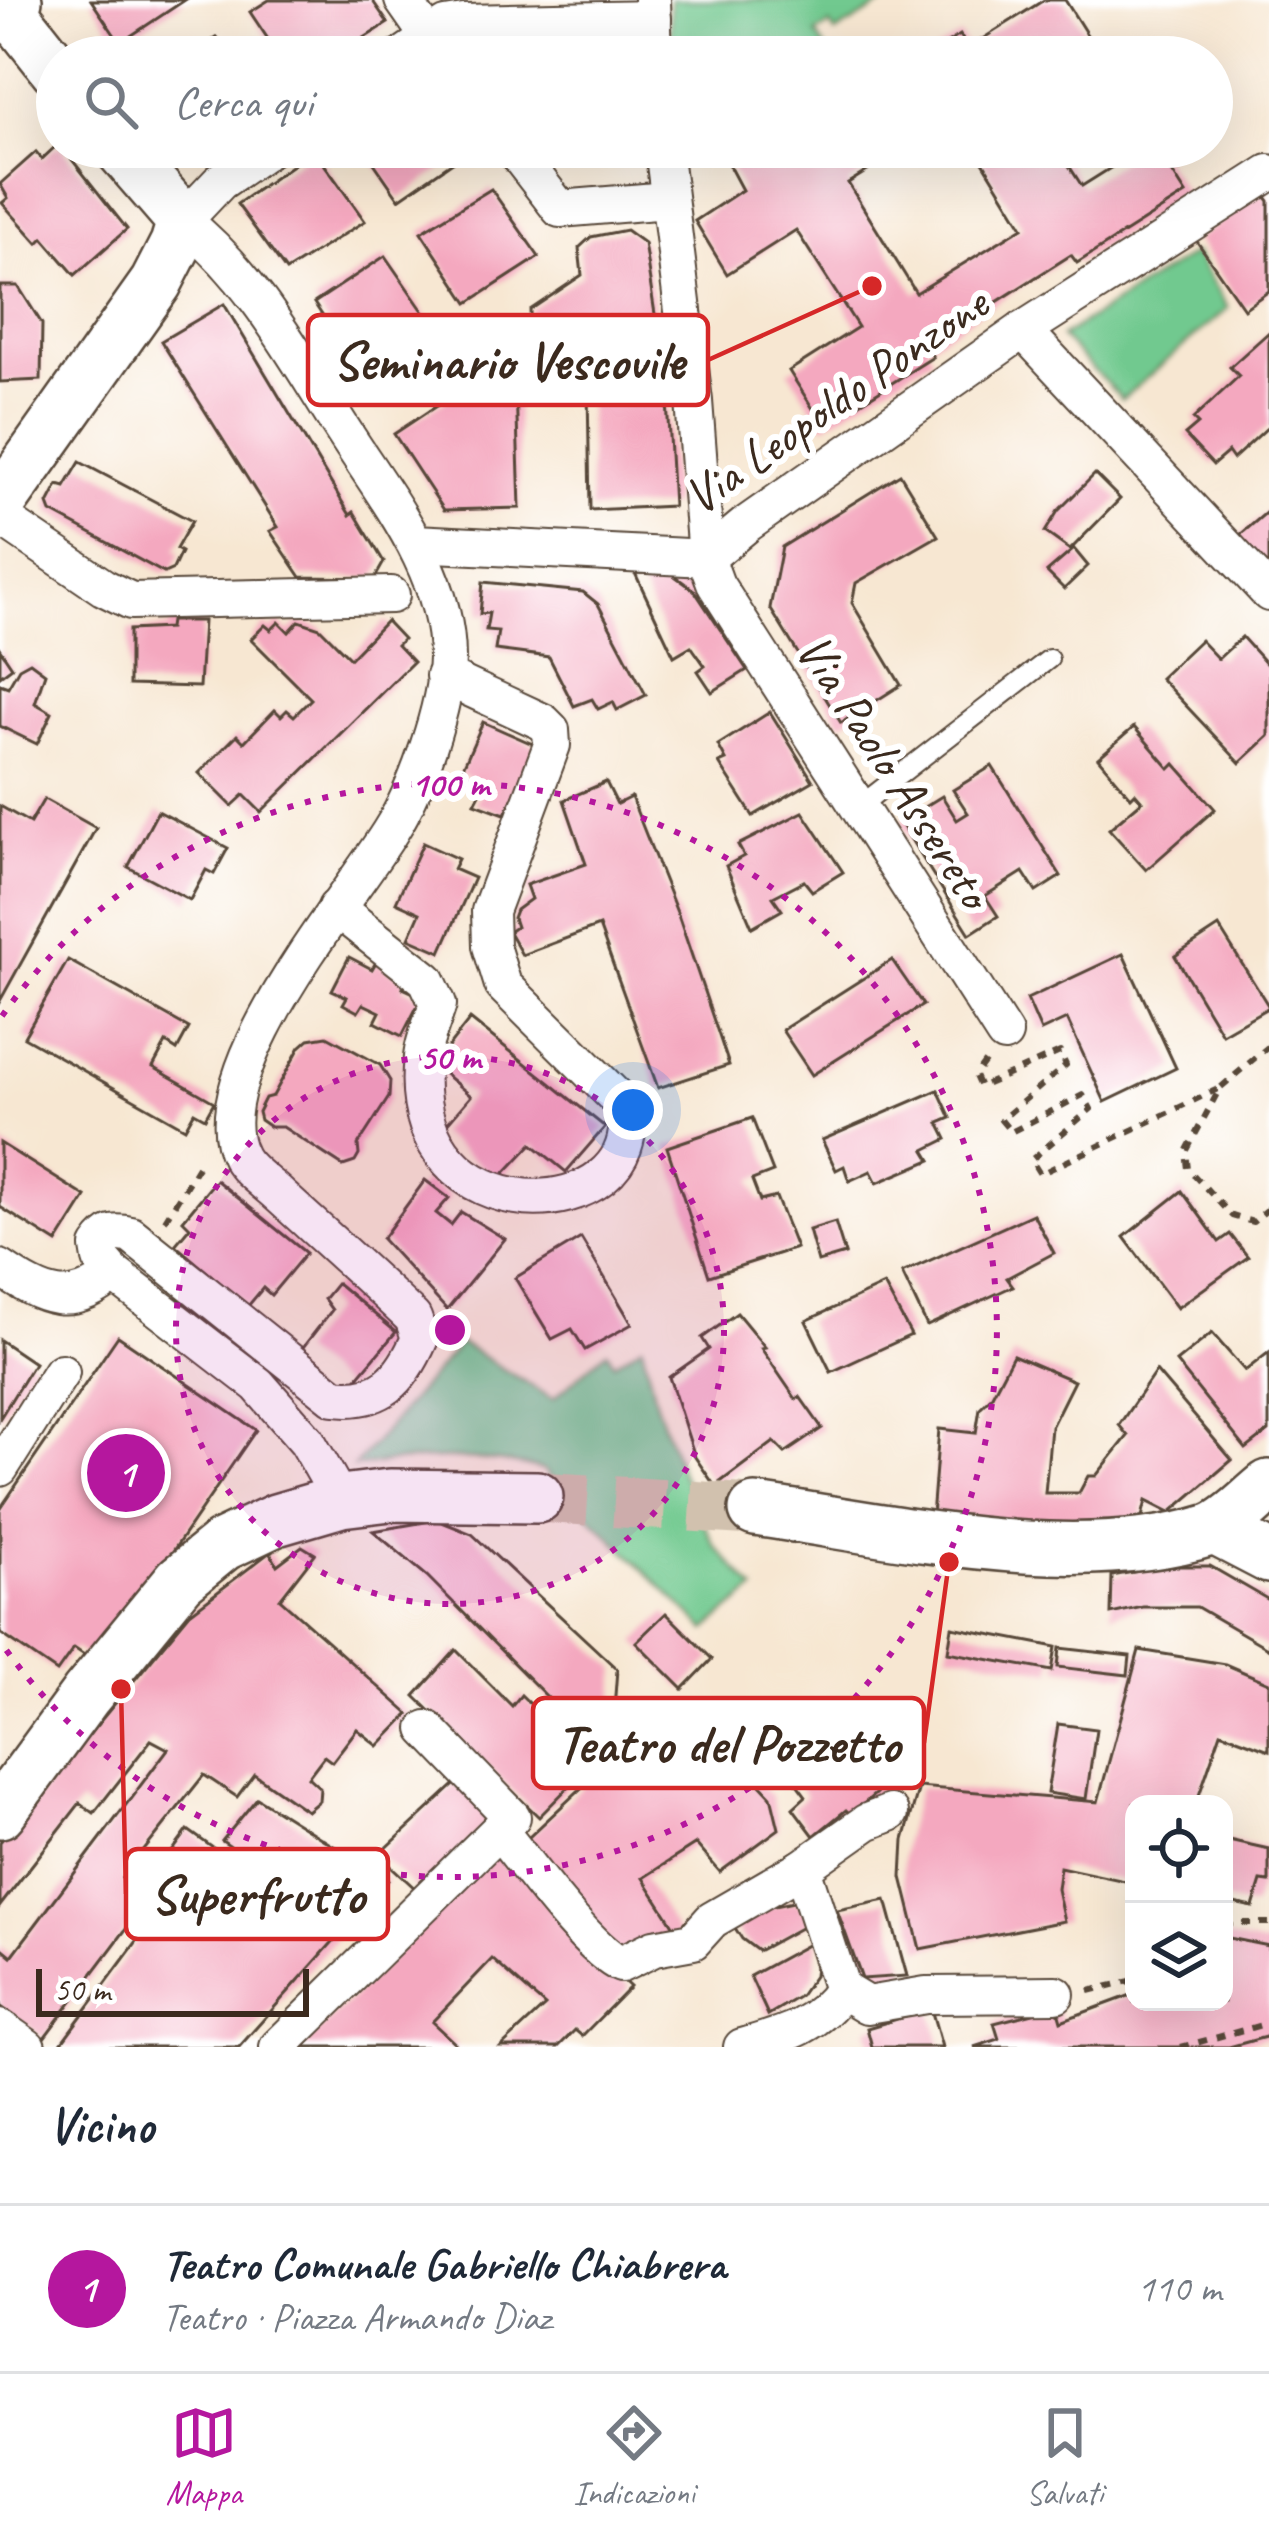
<!DOCTYPE html>
<html lang="it">
<head>
<meta charset="utf-8">
<style>
	:root { --surface:#fff; --page:#f6f6f7; --text:#1f2937; --muted:#747a83; --line:#e0e1e3; --accent:#b5179e }
	body { margin:0; font-family:Caveat,sans-serif; background:var(--page); color:var(--text) }
	.controls { position:absolute; right:36px; bottom:36px; display:grid; overflow:hidden; border-radius:24px; box-shadow:0 12px 48px #0002 }
	.controls button { width:108px; height:108px; display:grid; place-items:center; padding:0; border:0; border-bottom:3px solid var(--line); background:var(--surface); color:var(--text); font:60px sans-serif }
	.scale { position:absolute; left:36px; bottom:30px; width:273px; box-sizing:border-box; padding-left:12px; border:6px solid #3b2a1e; border-top:0; font-size:33px; line-height:42px; white-space:nowrap; color:#3b2a1e; -webkit-text-stroke:9px #fff; paint-order:stroke }
	.you { position:absolute; left:633px; top:1110px; width:42px; height:42px; margin:-30px; border:9px solid #fff; border-radius:50%; background:#1a73e8; box-shadow:0 0 0 18px #1a73e833 }
	.badge { display:grid; place-items:center; width:78px; height:78px; border-radius:50%; background:var(--accent); color:#fff; font-size:39px; font-weight:700 }
	.pin { position:absolute; translate:-50% -50%; border:6px solid #fff; box-shadow:0 3px 12px #0006 }
	.list { margin:0; padding:0; list-style:none }
	h2 { display:flex; justify-content:space-between; align-items:center; height:156px; margin:0; padding:0 48px; font-size:51px }
	h2 small { font-size:39px; font-weight:400; color:var(--muted) }
	.list li { display:grid; grid-template-columns:78px 1fr auto; gap:36px; align-items:center; box-sizing:border-box; height:168px; padding:0 48px; border-top:3px solid var(--line) }
	.list b { display:block; font-size:45px; white-space:nowrap }
	.list p { margin:0; font-size:39px; white-space:nowrap; color:var(--muted) }
	.list em { font-size:39px; font-style:normal; color:var(--muted) }
	.icon { flex:none; width:66px; height:66px; fill:none; stroke:currentColor; stroke-width:2; stroke-linecap:round; stroke-linejoin:round }
	.map { position:relative; flex:none; width:1269px; height:2047px; overflow:hidden }
	.search { position:absolute; background:var(--surface); box-shadow:0 12px 48px #0002; left:36px; right:36px; top:36px; height:132px; display:flex; align-items:center; gap:30px; box-sizing:border-box; padding:0 42px; border-radius:66px; color:var(--muted); font-size:45px }
	.sheet { height:324px; background:var(--surface) }
	nav { display:flex; justify-content:space-around; align-items:center; box-sizing:border-box; height:168px; border-top:3px solid var(--line); background:var(--surface); font-size:33px; color:var(--muted) }
	nav a { display:grid; justify-items:center; gap:6px }
	nav .on { color:var(--accent) }
	.map>svg:first-child { display:block }
</style>
</head>
<body>
<div class="map">
<svg width="1269" height="2047" viewBox="0 0 1269 2047">
	<rect width="100%" height="100%" fill="#fff"/>
	<filter id="ink" filterUnits="userSpaceOnUse"><feTurbulence type="fractalNoise" baseFrequency=".00833" numOctaves="2"/><feDisplacementMap in="SourceGraphic" scale="24" xChannelSelector="R" yChannelSelector="G"/><feConvolveMatrix kernelMatrix="1 2 1 2 8 2 1 2 1" color-interpolation-filters="sRGB"/></filter>
	<filter id="wash" filterUnits="userSpaceOnUse"><feTurbulence type="fractalNoise" baseFrequency=".004" numOctaves="4" result="noise"/><feDisplacementMap in="SourceGraphic" scale="48" xChannelSelector="R" yChannelSelector="G"/><feGaussianBlur stdDeviation="2.7" result="paint"/><feColorMatrix in="noise" values="0 0 0 0 0 0 0 0 0 0 0 0 0 0 0 0 0 1.4 0 .05"/><feComposite in="paint" operator="in"/></filter>
	<g filter="url(#wash)">
		<rect width="100%" height="100%" fill="#f7e7d2"/>
		<g fill="#71c98f" stroke="#567a56" stroke-width="3">
			<polygon points="670,0 891,0 835,33 830,25 816,34 826,50 813,57 777,57 767,44 747,57 719,57 716,53 708,57 671,57"/>
			<polygon points="1194,253 1228,308 1122,399 1061,337"/>
			<path d="M460,1343L553,1399L607,1351L614,1363L642,1345L656,1403L681,1473L714,1545L755,1590L706,1630L543,1470C481,1453 417,1458 354,1467Z"/>
		</g>
		<g id="blocks">
			<g fill="#f4a8bf">
				<polygon points="91,0 185,0 120,43"/>
				<polygon points="269,0 372,0 388,23 334,57 280,57 250,12"/>
				<polygon points="1044,0 1065,0 1094,46 1076,57 925,57 960,35 968,48"/>
				<polygon points="217,37 232,57 187,57"/>
				<polygon points="55,147 62,147 127,229 75,275 43,238 38,243 2,203 8,198 0,184 36,152 42,159"/>
				<polygon points="363,147 468,147 470,150 399,199"/>
				<polygon points="558,147 634,147 635,154 558,158"/>
				<polygon points="719,147 767,147 772,154 784,147 906,147 848,183 916,293 1023,227 974,147 1057,147 1082,186 1144,147 1156,147 1186,194 1077,263 1071,255 926,347 933,357 824,426 789,371 858,327 796,230 727,274 695,221 742,190"/>
				<polygon points="314,150 365,221 286,271 237,204"/>
				<polygon points="491,189 539,257 468,303 421,232"/>
				<polygon points="1263,193 1269,201 1269,291 1244,309 1196,240"/>
				<polygon points="626,230 644,243 657,327 645,344 531,347 530,310 582,275 579,248 591,237"/>
				<polygon points="385,256 448,347 382,391 357,354 350,357 314,303"/>
				<polygon points="0,286 18,286 42,324 41,380 0,382"/>
				<polygon points="224,304 350,515 354,512 384,562 375,578 301,577 270,531 278,527 161,341"/>
				<polygon points="1269,332 1269,426 1233,459 1228,452 1213,465 1185,435 1198,424 1193,419 1239,376 1230,367"/>
				<polygon points="471,383 473,392 516,388 520,508 444,510 394,434"/>
				<polygon points="666,384 673,506 590,510 588,389"/>
				<polygon points="80,462 192,521 176,549 181,552 173,569 164,573 51,512 48,504 58,485 65,487"/>
				<polygon points="900,474 938,536 856,583 852,603 901,685 841,723 770,608 782,547"/>
				<polygon points="1095,474 1120,499 1070,550 1045,532 1058,511"/>
				<polygon points="1269,510 1269,572 1234,540"/>
				<polygon points="1074,549 1088,566 1064,589 1047,572"/>
				<polygon points="635,573 672,574 694,590 747,670 712,692 698,671 705,666 691,646 674,656"/>
				<polygon points="483,582 583,592 598,604 646,695 617,710 613,702 598,709 592,699 574,706 549,657 495,650 498,631 486,630 489,613 480,614"/>
				<polygon points="170,621 203,621 199,687 129,685 129,630 169,628"/>
				<polygon points="299,621 320,628 350,658 386,621 403,639 397,645 413,662 261,812 244,795 232,806 199,773 237,735 244,742 275,710 281,716 287,710 294,716 311,699 251,639 265,625 271,630 279,622 289,632"/>
				<polygon points="1242,637 1269,667 1269,736 1240,763 1160,678 1200,640 1218,659"/>
				<polygon points="0,649 12,667 0,676"/>
				<polygon points="30,662 45,673 35,703 52,713 37,744 0,726 0,684 8,687 19,668"/>
				<polygon points="770,712 813,781 753,816 719,763 726,760 718,745"/>
				<polygon points="483,722 537,746 505,814 475,803 485,784 460,774"/>
				<polygon points="1134,727 1170,769 1175,764 1215,809 1146,870 1109,829 1142,801 1135,793 1131,797 1098,758"/>
				<polygon points="992,766 1061,876 1036,892 1023,872 985,896 998,916 970,934 900,822 942,796 957,820 968,813 953,790"/>
				<polygon points="606,782 617,804 631,797 678,915 729,1065 658,1088 599,926 522,955 509,932 516,927 513,918 516,910 531,899 526,885 586,864 564,800"/>
				<polygon points="44,799 96,828 0,1001 0,806 30,823"/>
				<polygon points="158,811 228,848 214,874 206,870 190,900 128,867"/>
				<polygon points="803,812 843,872 812,891 804,881 773,897 782,910 752,927 726,866 744,856 738,845"/>
				<polygon points="423,843 458,859 453,869 474,878 441,952 409,938 420,913 396,902"/>
				<polygon points="1219,927 1269,1007 1222,1034 1175,956"/>
				<polygon points="1123,954 1176,1068 1105,1102 1067,1019 1041,1031 1027,999"/>
				<polygon points="349,957 372,969 376,962 407,981 403,988 422,997 402,1036 375,1022 380,1012 363,1004 358,1012 343,1004 347,997 332,990"/>
				<polygon points="68,960 189,1028 177,1050 166,1043 153,1067 214,1102 205,1118 194,1112 185,1128 24,1037"/>
				<polygon points="892,960 923,1005 812,1075 782,1030"/>
				<polygon points="470,1019 605,1127 566,1172 532,1144 499,1179 439,1133 471,1096 434,1065"/>
				<polygon points="327,1036 380,1065 390,1081 389,1097 358,1145 359,1155 355,1162 343,1166 283,1127 270,1127 260,1120 258,1112 265,1098 273,1096 300,1047 309,1039"/>
				<polygon points="938,1090 951,1118 939,1123 947,1139 925,1150 931,1160 877,1183 871,1171 849,1181 844,1166 836,1170 822,1140"/>
				<polygon points="752,1118 773,1172 752,1180 760,1201 776,1197 796,1248 709,1276 667,1147"/>
				<polygon points="0,1143 86,1197 57,1243 0,1207"/>
				<polygon points="216,1180 306,1253 271,1295 263,1288 248,1306 175,1245 190,1227 183,1220"/>
				<polygon points="425,1180 449,1198 436,1213 451,1225 461,1212 505,1239 447,1310 382,1239"/>
				<polygon points="1182,1191 1219,1242 1230,1234 1248,1257 1177,1308 1124,1237"/>
				<polygon points="1033,1214 1054,1253 1007,1278 1013,1286 927,1326 902,1273"/>
				<polygon points="835,1222 845,1254 818,1262 809,1230"/>
				<polygon points="581,1238 632,1324 585,1350 572,1329 552,1339 515,1278"/>
				<polygon points="337,1283 396,1332 347,1390 300,1351 332,1310 324,1299"/>
				<polygon points="884,1285 911,1335 831,1372 806,1321"/>
				<polygon points="737,1313 765,1347 761,1348 796,1399 800,1397 822,1428 785,1453 774,1442 715,1486 695,1457 669,1377 709,1349 702,1338"/>
				<polygon points="1212,1333 1245,1371 1269,1352 1269,1431 1246,1449 1176,1362"/>
				<polygon points="118,1336 256,1430 96,1663 74,1648 57,1672 0,1633 0,1509"/>
				<polygon points="0,1340 34,1363 0,1418"/>
				<polygon points="1013,1355 1074,1381 1051,1427 1045,1493 1079,1493 1088,1476 1096,1476 1128,1436 1119,1425 1156,1371 1232,1460 1170,1513 1146,1501 1140,1525 1089,1531 932,1517 939,1429 976,1433 980,1408 991,1397"/>
				<polygon points="437,1520 472,1534 617,1669 614,1709 602,1709 595,1760 539,1817 415,1696 456,1650 512,1706 521,1695 555,1728 564,1714 427,1576 373,1531"/>
				<polygon points="302,1546 315,1554 280,1599 409,1714 378,1746 357,1729 332,1762 324,1756 308,1777 320,1788 319,1801 307,1811 254,1774 237,1797 204,1775 122,1878 148,1900 44,2038 0,2006 0,1946 12,1956 168,1749 151,1740 94,1813 80,1803 0,1906 0,1842 190,1613 270,1552 277,1565"/>
				<polygon points="1165,1566 1210,1566 1269,1600 1269,1649 1197,1607 1143,1607 1111,1614 1112,1576"/>
				<polygon points="666,1613 712,1659 683,1689 636,1642"/>
				<polygon points="952,1627 1056,1647 1052,1671 948,1652"/>
				<polygon points="1060,1648 1130,1656 1128,1675 1058,1667"/>
				<polygon points="1139,1650 1225,1664 1269,1683 1269,1750 1221,1732 1196,1804 1134,1804 1134,1883 1060,1867 1057,1889 1064,1921 920,1949 902,1877 904,1840 919,1787 1098,1802"/>
				<polygon points="732,1719 770,1766 757,1781 771,1796 779,1829 720,1872 696,1844 643,1878 679,1934 618,1956 527,1839 608,1763 634,1785 664,1781 685,1762 682,1751"/>
				<polygon points="1058,1724 1096,1729 1086,1799 1047,1793"/>
				<polygon points="857,1726 874,1740 887,1729 894,1732 912,1751 885,1775 890,1781 851,1815 846,1810 814,1836 793,1808 806,1796 791,1776 849,1728"/>
				<polygon points="465,1775 496,1814 419,1892 379,1855"/>
				<polygon points="257,1798 388,1880 239,2047 69,2047 62,2042 169,1898 149,1883 188,1830 238,1866 245,1857 222,1841"/>
				<polygon points="1224,1839 1269,1849 1269,1882 1261,1881 1253,1907 1224,1901"/>
				<polygon points="503,1846 569,1929 630,1987 582,2036 575,2030 558,2047 501,2047 545,2006 492,1959 432,2022 459,2047 304,2047"/>
				<polygon points="886,1900 907,1976 862,1979 837,1910"/>
				<polygon points="798,1901 811,1922 758,1951 742,1939 730,1920 750,1911"/>
				<polygon points="1224,1937 1269,1946 1269,2036 1229,2047 974,2047 999,2039 994,2023 1057,2007 1061,2021 1134,1994 1134,2002 1224,2002"/>
				<polygon points="818,1939 814,1976 800,1996 768,2015 750,1976"/>
				<polygon points="931,2009 942,2047 872,2047 867,2028"/>
			</g>
		</g>
	</g>
	<g filter="url(#ink)">
		<use href="#blocks" fill-opacity="0" stroke="#574639" stroke-width="3"/>
		<g fill="none" stroke-linecap="round" stroke-linejoin="round">
			<polyline stroke="#d1c1ae" stroke-width="51" stroke-dasharray="51 26" stroke-linecap="butt" points="537,1497 755,1510"/>
			<g stroke="#574639" stroke-width="22">
				<polyline id="lane" points="857,808 1049,659"/>
			</g>
			<g stroke="#574639" stroke-width="40">
				<g id="street">
					<polyline points="403,0 442,56"/>
					<polyline points="652,0 654,57"/>
					<polyline points="401,57 446,26 464,23 653,19"/>
					<path d="M271,147L220,182L183,221C252,275 295,356 342,429C386,498 447,572 447,658C446,706 417,789 391,830C349,899 197,1076 240,1157C247,1171 268,1184 279,1195C324,1236 369,1276 413,1318L420,1338C402,1380 381,1403 334,1397L131,1235C114,1231 109,1232 99,1247L101,1259L114,1274L258,1385L307,1441L341,1501"/>
					<polyline points="512,147 560,209 668,200"/>
					<polyline points="663,147 694,401 706,558 716,585 1004,1034"/>
					<polyline points="1023,330 1269,593"/>
					<polyline points="0,517 103,587 131,601 391,595"/>
					<polyline points="415,543 706,558 747,524 1023,330 1269,173"/>
					<path d="M336,908L427,980L438,1004C433,1021 424,1039 422,1057C400,1243 653,1229 625,1106L503,985L491,946L490,911L552,745L551,730L543,722L444,676"/>
					<path d="M0,1268C44,1298 71,1311 114,1274"/>
					<polyline points="0,1468 61,1372"/>
					<path d="M499,1830C524,1861 589,1951 621,1964L654,1948L693,1941L712,1920L802,1868"/>
					<polyline points="842,1990 802,1868 867,1822 890,1813"/>
					<polyline points="842,1990 867,2005 926,1995 1056,1994"/>
					<polyline points="0,2028 27,2047"/>
					<polyline points="278,2047 512,1817 427,1729"/>
					<path d="M742,2047C783,2035 817,2027 842,1990"/>
				</g>
			</g>
			<g stroke="#574639" stroke-width="56">
				<g id="secondary">
					<polyline points="16,0 12,13 57,70"/>
					<polyline points="0,503 156,283 176,244 183,221 119,147"/>
					<path d="M755,1510C895,1530 1073,1573 1211,1530C1231,1523 1252,1499 1269,1486"/>
					<polyline points="1215,1529 1269,1557"/>
					<polyline points="0,1812 86,1695 180,1580 223,1545 276,1520 341,1501 390,1495 537,1497"/>
				</g>
			</g>
			<g stroke="#574639" stroke-width="6" stroke-dasharray="9 9" stroke-linecap="butt">
				<polyline points="1269,1046 1220,1088 1186,1152 1188,1169 1232,1216 1253,1222 1269,1208"/>
				<polyline points="985,1062 975,1076 980,1087 1060,1052 1066,1065 1001,1120 1011,1132 1083,1095 1091,1109 1031,1160 1040,1174 1220,1088"/>
				<polyline points="165,1220 202,1160"/>
				<polyline points="1224,1923 1269,1923"/>
				<polyline points="1089,1991 1134,1980"/>
				<polyline points="1181,2047 1269,2023"/>
			</g>
			<use href="#lane" stroke="#fff" stroke-width="18"/>
			<use href="#street" stroke="#fff" stroke-width="36"/>
			<use href="#secondary" stroke="#fff" stroke-width="51"/>
		</g>
	</g>
	<circle cx="450" cy="1330" r="274" fill="#b5179e" fill-opacity=".12"/>
	<g fill="none" stroke="#b5179e" stroke-width="6" stroke-dasharray="6 12">
		<circle cx="450" cy="1330" r="274"/>
		<path d="M2 1016A547 547 0 1 1 2 1644"/>
	</g>
	<g text-anchor="middle" stroke-width="12" stroke-linejoin="round" paint-order="stroke">
		<g font-size="51" fill="#3b2a1e" stroke="#fff">
			<text transform="translate(835 399) rotate(-35)" y="18">Via Leopoldo Ponzone</text>
			<text transform="translate(895 770) rotate(57)" y="18">Via Paolo Assereto</text>
		</g>
	</g>
	<circle cx="450" cy="1330" r="18" fill="#b5179e" stroke="#fff" stroke-width="6"/>
	<g font-size="36" text-anchor="middle" font-weight="bold" fill="#b5179e" stroke="#fff" stroke-width="12" stroke-linejoin="round" paint-order="stroke">
		<text x="450" y="796">100 m</text>
		<text x="450" y="1069">50 m</text>
	</g>
	<path fill="none" stroke="#d62828" stroke-width="4.5" d="M872 286L708 360M949 1562L924 1743M121 1689L126 1894"/>
	<g fill="#d62828" stroke="#fff" stroke-width="4.5">
		<circle cx="872" cy="286" r="12"/>
		<circle cx="949" cy="1562" r="12"/>
		<circle cx="121" cy="1689" r="12"/>
	</g>
	<g fill="#fff" stroke="#d62828" stroke-width="4.5">
		<rect x="308" y="315" width="400" height="90" rx="12"/>
		<rect x="533" y="1698" width="391" height="90" rx="12"/>
		<rect x="126" y="1849" width="262" height="90" rx="12"/>
	</g>
	<g font-size="54" text-anchor="middle" font-weight="bold" fill="#3b2a1e">
		<text x="508" y="379">Seminario Vescovile</text>
		<text x="728" y="1762">Teatro del Pozzetto</text>
		<text x="257" y="1913">Superfrutto</text>
	</g>
</svg>
<div class="controls">
<button><svg class="icon" aria-label="locate" viewBox="0 0 24 24"><circle cx="12" cy="12" r="6"/><path d="M12 2v4M12 18v4M2 12h4M18 12h4"/></svg></button>
<button><svg class="icon" aria-label="layers" viewBox="0 0 24 24"><path d="M12 4l9 5-9 5-9-5zM3 14l9 5 9-5"/></svg></button>
</div>
<div class="scale">50 m</div>
<div class="you"></div>
<div class="pin badge" style="left:126px;top:1473px">1</div>
<div class="search"><svg class="icon" aria-label="search" viewBox="0 0 24 24"><circle cx="10" cy="10" r="6"/><path d="M15 15l6 6"/></svg>Cerca qui</div>
</div>
<section class="sheet">
<h2>Vicino<small></small></h2>
<ul class="list">
<li><span class="badge">1</span><div><b>Teatro Comunale Gabriello Chiabrera</b><p>Teatro · Piazza Armando Diaz</p></div><em>110 m</em></li>
</ul>
</section>
<nav>
<a class="on"><svg class="icon" aria-label="map" viewBox="0 0 24 24"><path d="M3 6l6-2 6 2 6-2v14l-6 2-6-2-6 2zM9 4v14M15 6v14"/></svg>Mappa</a>
<a><svg class="icon" aria-label="directions" viewBox="0 0 24 24"><path d="M12 3l9 9-9 9-9-9zM9 14v-3h6M13 9l2 2-2 2"/></svg>Indicazioni</a>
<a><svg class="icon" aria-label="saved" viewBox="0 0 24 24"><path d="M7 4h10v16l-5-4-5 4z"/></svg>Salvati</a>
</nav>
</body>
</html>
